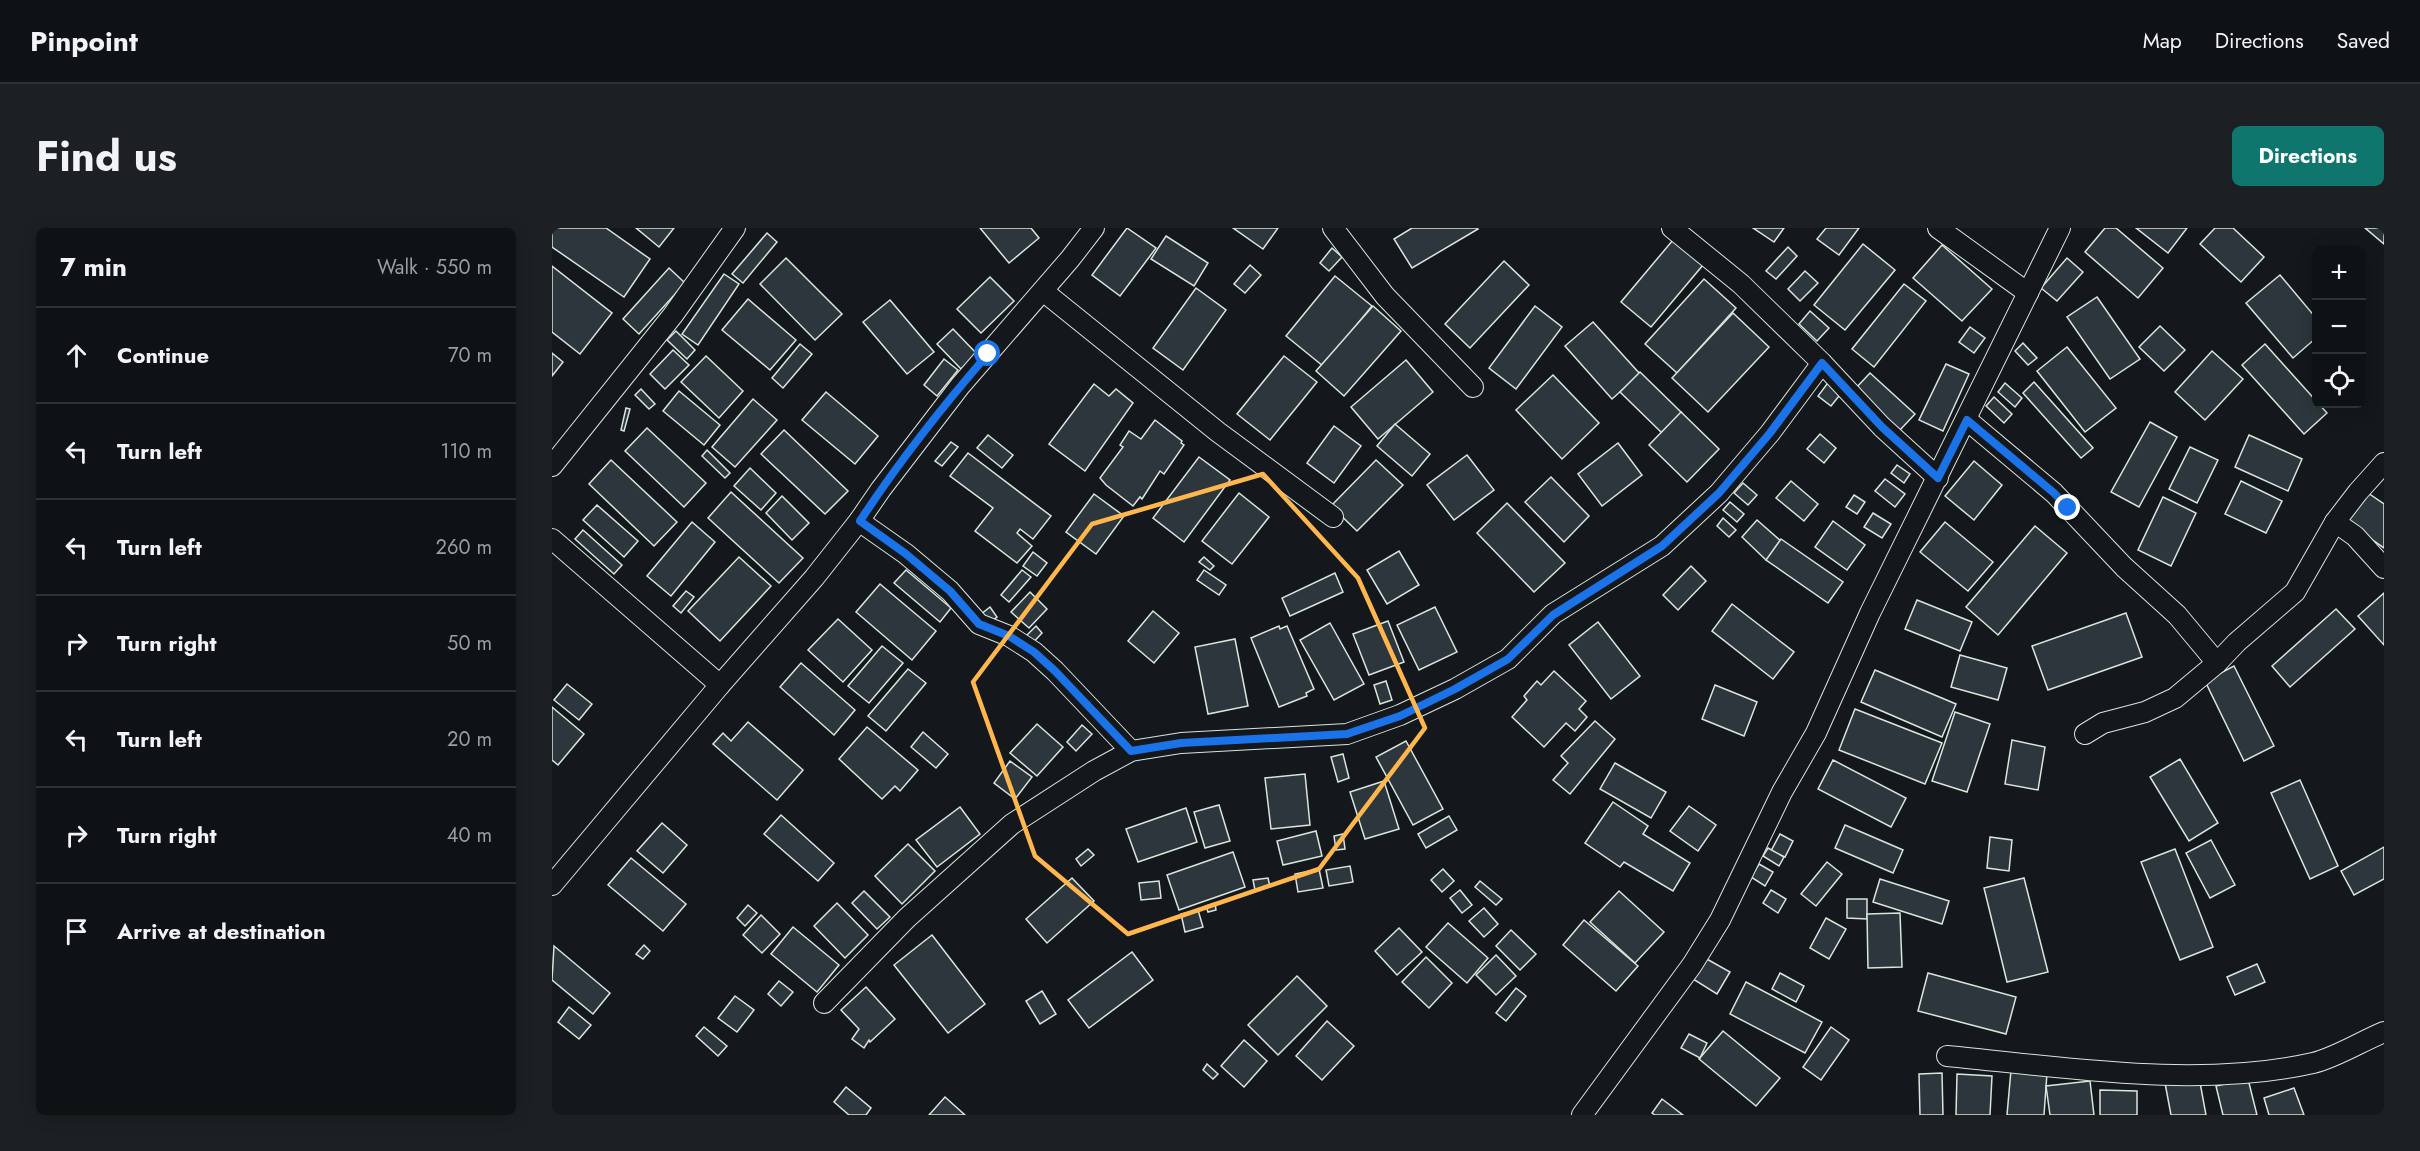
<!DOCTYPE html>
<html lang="en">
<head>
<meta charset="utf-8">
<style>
	:root { --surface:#0f1215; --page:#1d2022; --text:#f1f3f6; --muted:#9b9ea0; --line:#2f3234; --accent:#0f766e }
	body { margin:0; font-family:Jost,sans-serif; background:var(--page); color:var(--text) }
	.controls { position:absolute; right:18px; top:18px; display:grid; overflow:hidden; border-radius:9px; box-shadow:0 3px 15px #0003 }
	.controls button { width:54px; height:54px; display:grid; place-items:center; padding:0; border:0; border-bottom:2px solid var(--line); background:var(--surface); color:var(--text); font:30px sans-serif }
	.stop { position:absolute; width:18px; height:18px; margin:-14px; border:4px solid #1a73e8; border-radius:50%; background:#fff }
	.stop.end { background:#1a73e8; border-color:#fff; box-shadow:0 2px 6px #0008 }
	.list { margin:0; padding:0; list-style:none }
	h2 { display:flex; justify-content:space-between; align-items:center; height:78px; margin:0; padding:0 24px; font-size:26px }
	h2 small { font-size:20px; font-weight:400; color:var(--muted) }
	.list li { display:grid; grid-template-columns:39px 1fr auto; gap:18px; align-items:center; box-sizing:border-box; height:96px; padding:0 24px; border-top:2px solid var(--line) }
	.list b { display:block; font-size:22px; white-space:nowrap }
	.list em { font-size:20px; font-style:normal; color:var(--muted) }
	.icon { flex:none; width:33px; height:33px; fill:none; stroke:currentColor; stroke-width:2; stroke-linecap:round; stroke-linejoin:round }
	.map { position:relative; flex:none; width:1832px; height:887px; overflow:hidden; border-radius:9px }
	header { display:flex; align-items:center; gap:36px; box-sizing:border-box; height:84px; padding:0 30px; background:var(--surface); border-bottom:2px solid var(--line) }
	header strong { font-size:28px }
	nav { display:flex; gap:33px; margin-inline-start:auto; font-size:21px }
	.intro { display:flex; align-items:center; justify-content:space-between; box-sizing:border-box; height:144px; padding:0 36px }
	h1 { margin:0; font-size:42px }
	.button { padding:15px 27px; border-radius:9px; background:var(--accent); color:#fff; font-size:21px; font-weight:700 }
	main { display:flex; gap:36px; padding:0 36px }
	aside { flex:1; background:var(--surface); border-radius:9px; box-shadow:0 3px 15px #0003 }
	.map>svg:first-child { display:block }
</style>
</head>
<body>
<header>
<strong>Pinpoint</strong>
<nav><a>Map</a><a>Directions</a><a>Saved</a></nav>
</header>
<div class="intro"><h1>Find us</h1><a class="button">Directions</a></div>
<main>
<aside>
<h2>7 min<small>Walk · 550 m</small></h2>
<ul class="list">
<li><svg class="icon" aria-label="ahead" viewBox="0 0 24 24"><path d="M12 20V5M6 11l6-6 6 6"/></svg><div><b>Continue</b></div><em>70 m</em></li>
<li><svg class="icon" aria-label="left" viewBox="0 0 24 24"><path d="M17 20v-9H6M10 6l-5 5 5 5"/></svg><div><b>Turn left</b></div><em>110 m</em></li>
<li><svg class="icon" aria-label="left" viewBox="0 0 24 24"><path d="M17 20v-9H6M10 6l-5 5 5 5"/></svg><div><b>Turn left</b></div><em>260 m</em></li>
<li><svg class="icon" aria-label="right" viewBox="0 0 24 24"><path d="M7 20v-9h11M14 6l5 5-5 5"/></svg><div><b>Turn right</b></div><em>50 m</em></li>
<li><svg class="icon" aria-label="left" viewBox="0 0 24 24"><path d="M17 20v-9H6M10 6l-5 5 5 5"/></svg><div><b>Turn left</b></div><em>20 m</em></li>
<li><svg class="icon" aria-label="right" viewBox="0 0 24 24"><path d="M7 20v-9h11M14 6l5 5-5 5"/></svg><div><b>Turn right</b></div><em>40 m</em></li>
<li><svg class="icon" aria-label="arrive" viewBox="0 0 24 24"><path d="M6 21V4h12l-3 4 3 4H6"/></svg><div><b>Arrive at destination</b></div></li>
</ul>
</aside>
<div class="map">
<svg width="1832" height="887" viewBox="0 0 1832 887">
	<rect width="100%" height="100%" fill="#14181c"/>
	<g fill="#2c363c" stroke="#d8e6dc" stroke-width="1.5">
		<polygon points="0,0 54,0 98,31 72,69 0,19"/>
		<polygon points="84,0 122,0 107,19"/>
		<polygon points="428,0 479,0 487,10 457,35"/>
		<polygon points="575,0 604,20 568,68 540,47"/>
		<polygon points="681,0 726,0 711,21"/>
		<polygon points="860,0 925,0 926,1 860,40 842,11"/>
		<polygon points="1201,0 1232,0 1222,14"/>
		<polygon points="1274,0 1307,0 1287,27 1265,11"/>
		<polygon points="1553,0 1564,0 1611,40 1586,70 1533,24"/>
		<polygon points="1584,0 1635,0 1616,25"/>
		<polygon points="1663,0 1681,0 1712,29 1689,54 1648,16"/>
		<polygon points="1813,0 1832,0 1832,16"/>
		<polygon points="215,5 225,14 191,55 180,46"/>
		<polygon points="614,8 656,35 642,58 599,31"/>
		<polygon points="1121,12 1151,37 1099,99 1069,74"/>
		<polygon points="1311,16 1343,42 1293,102 1262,77"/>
		<polygon points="1390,17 1440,61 1410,93 1361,50"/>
		<polygon points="1236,19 1245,28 1224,51 1214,43"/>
		<polygon points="780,20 790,29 777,43 768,35"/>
		<polygon points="234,30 290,86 263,112 208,56"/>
		<polygon points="1515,30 1531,44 1505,73 1489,60"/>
		<polygon points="952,33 977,57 918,120 893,96"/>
		<polygon points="698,37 709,47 693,65 682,56"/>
		<polygon points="0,38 60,85 28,126 0,104"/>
		<polygon points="117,40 133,55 87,106 71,91"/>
		<polygon points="1253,43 1266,55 1248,73 1236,61"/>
		<polygon points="172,46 187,56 146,117 130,106"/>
		<polygon points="1728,47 1764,90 1764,110 1741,130 1694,75"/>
		<polygon points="783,48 820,78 771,138 734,108"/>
		<polygon points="438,49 462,73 429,105 405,81"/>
		<polygon points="1152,51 1184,80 1125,145 1093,116"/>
		<polygon points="1352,56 1374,73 1322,139 1300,121"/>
		<polygon points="644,60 674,82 631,142 601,120"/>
		<polygon points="1545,69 1588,131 1558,151 1515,89"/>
		<polygon points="196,71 244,112 218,142 170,102"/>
		<polygon points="338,72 382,124 355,146 311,94"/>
		<polygon points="821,78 849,103 792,168 764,143"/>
		<polygon points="983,78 1010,99 964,161 937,140"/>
		<polygon points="1258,83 1277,100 1265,113 1247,96"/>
		<polygon points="1181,85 1217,119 1156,184 1120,150"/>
		<polygon points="1041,94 1088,146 1060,171 1013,118"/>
		<polygon points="1608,98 1633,122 1612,143 1587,119"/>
		<polygon points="1418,99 1433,110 1422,125 1407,114"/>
		<polygon points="401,101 425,126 409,141 385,116"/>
		<polygon points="124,103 143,122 135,131 115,112"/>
		<polygon points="1471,115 1485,130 1476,137 1463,123"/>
		<polygon points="248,116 260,126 231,160 220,150"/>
		<polygon points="1713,116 1775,185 1752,206 1690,137"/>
		<polygon points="1515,119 1564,180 1533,204 1485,143"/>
		<polygon points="121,122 137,137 113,161 98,146"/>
		<polygon points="1660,123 1691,151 1653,192 1623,164"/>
		<polygon points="0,125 11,134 0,148"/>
		<polygon points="154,128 191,163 167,190 129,154"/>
		<polygon points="732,128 765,154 718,212 685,186"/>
		<polygon points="392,131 406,142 385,168 372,157"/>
		<polygon points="854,132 881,164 826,211 799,179"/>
		<polygon points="1394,136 1417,146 1391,203 1367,192"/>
		<polygon points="1088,144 1130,185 1110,205 1068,164"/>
		<polygon points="1318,145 1363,186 1348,202 1303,161"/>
		<polygon points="1001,147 1047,195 1010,231 964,182"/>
		<polygon points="1278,152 1291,163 1279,178 1266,168"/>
		<polygon points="1482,154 1541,220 1529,230 1471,165"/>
		<polygon points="1453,155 1470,170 1463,179 1446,164"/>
		<polygon points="542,156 557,168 564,161 581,175 533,243 497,216"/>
		<polygon points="89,161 103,176 97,181 83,167"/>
		<polygon points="127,163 168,197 152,217 111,183"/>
		<polygon points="274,164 326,208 303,236 250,192"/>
		<polygon points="1442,169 1460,186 1452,195 1434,178"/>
		<polygon points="201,171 225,192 183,239 160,219"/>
		<polygon points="74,180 78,181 72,203 69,202"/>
		<polygon points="1129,184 1167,221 1135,254 1097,217"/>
		<polygon points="603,192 630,213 629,215 632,217 612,246 608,243 590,271 588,269 581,278 554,257 548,250 571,219 568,217 577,203 589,211"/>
		<polygon points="1598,194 1625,209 1587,279 1559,264"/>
		<polygon points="843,196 878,226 860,248 825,218"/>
		<polygon points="782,198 809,218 782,255 755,235"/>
		<polygon points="95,200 154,255 132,279 73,223"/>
		<polygon points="232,202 296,263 273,286 209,226"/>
		<polygon points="1268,206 1284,220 1272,235 1255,221"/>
		<polygon points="436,207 461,227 450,240 425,220"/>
		<polygon points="1697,207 1750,231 1736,263 1683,239"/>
		<polygon points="399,214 406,219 390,238 383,233"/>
		<polygon points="1066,215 1090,247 1050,278 1026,246"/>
		<polygon points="1638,219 1666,232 1645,275 1617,261"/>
		<polygon points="155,222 178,245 173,250 150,228"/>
		<polygon points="416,225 499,288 481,311 468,301 465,305 480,318 465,335 423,303 441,280 398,248"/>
		<polygon points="915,227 942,262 902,292 875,257"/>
		<polygon points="647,229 678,252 632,314 601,290"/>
		<polygon points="59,232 125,294 102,318 37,256"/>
		<polygon points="824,232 851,257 805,303 779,278"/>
		<polygon points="1422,233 1450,257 1422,292 1393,268"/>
		<polygon points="1345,237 1358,246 1352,255 1339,245"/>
		<polygon points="198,240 224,265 209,282 182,258"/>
		<polygon points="999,249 1037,288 1012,314 973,274"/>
		<polygon points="1333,251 1353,266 1343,279 1323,263"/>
		<polygon points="1239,253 1266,276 1252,293 1224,270"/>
		<polygon points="1689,253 1730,273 1714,305 1673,286"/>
		<polygon points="1191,255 1205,267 1196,277 1182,265"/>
		<polygon points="1813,263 1832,276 1832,320 1792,292"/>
		<polygon points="179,264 251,330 227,355 156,290"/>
		<polygon points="687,265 717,289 680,336 650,313"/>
		<polygon points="542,266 572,288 544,326 514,304"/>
		<polygon points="1302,267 1313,274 1305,286 1294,279"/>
		<polygon points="230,268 257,295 240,312 214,285"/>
		<polygon points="1611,269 1644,285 1619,338 1586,322"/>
		<polygon points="1178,274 1192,286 1185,294 1171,282"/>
		<polygon points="955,275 1013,335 982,364 925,305"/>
		<polygon points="45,277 86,313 72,329 31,292"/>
		<polygon points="1321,285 1339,296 1330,310 1312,299"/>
		<polygon points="1171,290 1184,302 1177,309 1165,298"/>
		<polygon points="1205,292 1230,314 1214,332 1190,309"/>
		<polygon points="1281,293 1313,317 1295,342 1263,319"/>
		<polygon points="140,294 163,314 119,368 95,348"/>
		<polygon points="1393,294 1441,334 1416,363 1368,324"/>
		<polygon points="1483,298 1515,325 1446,407 1414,379"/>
		<polygon points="31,302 70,337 62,346 23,311"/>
		<polygon points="1229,311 1291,354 1276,375 1214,332"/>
		<polygon points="847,323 867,357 835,376 815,342"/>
		<polygon points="481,324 495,335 485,348 471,338"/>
		<polygon points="187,329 219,358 168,413 136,383"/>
		<polygon points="652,329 662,338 658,342 647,334"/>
		<polygon points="1139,338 1154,353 1126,382 1111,367"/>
		<polygon points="354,342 399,380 388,394 342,355"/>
		<polygon points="470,342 479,349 457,374 449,367"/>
		<polygon points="652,342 674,357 667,367 645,352"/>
		<polygon points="783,345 791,364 738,388 730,370"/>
		<polygon points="328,356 384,403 360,432 304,384"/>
		<polygon points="134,363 142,369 129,385 121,378"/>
		<polygon points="478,364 495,381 477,400 459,384"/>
		<polygon points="1832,365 1832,417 1806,388"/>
		<polygon points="1365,372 1420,394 1408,423 1353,401"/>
		<polygon points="1180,376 1242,424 1221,451 1160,403"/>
		<polygon points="438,379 445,389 435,397 428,387"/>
		<polygon points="883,379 905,424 867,442 845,397"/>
		<polygon points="1784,381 1803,401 1738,459 1720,438"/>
		<polygon points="601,383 627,405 602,435 576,413"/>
		<polygon points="1574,385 1590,429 1496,462 1480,418"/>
		<polygon points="286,391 320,422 291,454 256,422"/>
		<polygon points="836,393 852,434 817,447 801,406"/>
		<polygon points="1046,394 1088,448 1059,471 1017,417"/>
		<polygon points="778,395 812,456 782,472 748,412"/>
		<polygon points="484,398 490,405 477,419 470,412"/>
		<polygon points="727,398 728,401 735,398 762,461 754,465 755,468 727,479 699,410"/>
		<polygon points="683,411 696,478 656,486 643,419"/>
		<polygon points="330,418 351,435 317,475 296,458"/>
		<polygon points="1408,427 1455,440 1446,472 1399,459"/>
		<polygon points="249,435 303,482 282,507 228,459"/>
		<polygon points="1682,438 1722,518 1692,533 1653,453"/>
		<polygon points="356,441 374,455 334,503 316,488"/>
		<polygon points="1323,442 1404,476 1390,509 1309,474"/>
		<polygon points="1002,443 1034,473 1027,481 1035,489 1023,503 1014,495 992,519 960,489 975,472 972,468 985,453 989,457"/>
		<polygon points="834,453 840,472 828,476 822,457"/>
		<polygon points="15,456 40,476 27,492 2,472"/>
		<polygon points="1163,457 1205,474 1192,508 1150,491"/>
		<polygon points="0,479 32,506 6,537 0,532"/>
		<polygon points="1303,481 1390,515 1373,556 1287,522"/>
		<polygon points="1403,484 1438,496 1415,564 1380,553"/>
		<polygon points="1043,493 1063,511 1018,566 1001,552 1016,535 1009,528"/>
		<polygon points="196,494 251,542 225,572 161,516 171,505 179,513"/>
		<polygon points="485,496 511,519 485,548 458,525"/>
		<polygon points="530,497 540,506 524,523 515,514"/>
		<polygon points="315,499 366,542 348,563 343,558 330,571 287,531"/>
		<polygon points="371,504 396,526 384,540 359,519"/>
		<polygon points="1460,512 1493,519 1486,562 1453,556"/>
		<polygon points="854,513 891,581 861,597 824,529"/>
		<polygon points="791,526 797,550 786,554 779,529"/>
		<polygon points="1628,531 1666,595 1637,613 1598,549"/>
		<polygon points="1281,532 1354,570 1339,599 1266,561"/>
		<polygon points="458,533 480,549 463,571 442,555"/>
		<polygon points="1063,535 1114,564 1099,590 1048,561"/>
		<polygon points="753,546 758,597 719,601 713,550"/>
		<polygon points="1748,552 1786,638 1758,651 1719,565"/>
		<polygon points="832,553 847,601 813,611 798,564"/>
		<polygon points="1061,574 1096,598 1091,606 1138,635 1121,663 1072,634 1068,639 1033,615"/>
		<polygon points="667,577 678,613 653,620 642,584"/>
		<polygon points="1137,578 1164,597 1146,623 1118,603"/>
		<polygon points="408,579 428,606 385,639 364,612"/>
		<polygon points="634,580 645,614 586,634 574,601"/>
		<polygon points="229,587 282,635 266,653 212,606"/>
		<polygon points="897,588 905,602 874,620 866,606"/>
		<polygon points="110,595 135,617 111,645 85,623"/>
		<polygon points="1293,597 1351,622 1341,645 1283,620"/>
		<polygon points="764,603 770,628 731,637 725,613"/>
		<polygon points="791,606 793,621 784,622 782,608"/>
		<polygon points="1228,606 1241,613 1233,629 1219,623"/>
		<polygon points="1438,609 1460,612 1457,643 1435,640"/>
		<polygon points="1659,612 1683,657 1658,670 1634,625"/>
		<polygon points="356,616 383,643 350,676 323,648"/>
		<polygon points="1832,619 1832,651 1802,667 1789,643"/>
		<polygon points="1216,620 1232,629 1227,638 1211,628"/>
		<polygon points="536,621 542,627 529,638 524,631"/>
		<polygon points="1623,621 1661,719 1628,732 1589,634"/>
		<polygon points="681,624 693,659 627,682 615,647"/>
		<polygon points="79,630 134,676 111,703 56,657"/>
		<polygon points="1275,634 1290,646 1264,678 1249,666"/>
		<polygon points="1207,636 1221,644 1213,658 1199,649"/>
		<polygon points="798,638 801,654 777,658 774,642"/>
		<polygon points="767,641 771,660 746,664 743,646"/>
		<polygon points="891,641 902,653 890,664 879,652"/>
		<polygon points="520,650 542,673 495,715 474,691"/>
		<polygon points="716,650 718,659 703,662 701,652"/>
		<polygon points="1472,650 1496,744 1455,754 1432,660"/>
		<polygon points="1328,651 1397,673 1390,696 1321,674"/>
		<polygon points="607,653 609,670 589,672 587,655"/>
		<polygon points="928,653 950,671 944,677 923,659"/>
		<polygon points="908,662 920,677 910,685 898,670"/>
		<polygon points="1219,662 1234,671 1226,685 1211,675"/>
		<polygon points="312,663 338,689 325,701 300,675"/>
		<polygon points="1067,663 1112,704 1083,735 1038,694"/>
		<polygon points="1295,671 1315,671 1315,691 1295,690"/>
		<polygon points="285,675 316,707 293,730 262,698"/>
		<polygon points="663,675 664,682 656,684 654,678"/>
		<polygon points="196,677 205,685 193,698 185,690"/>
		<polygon points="932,680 946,696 932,709 917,693"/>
		<polygon points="646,682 651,699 633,704 629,686"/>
		<polygon points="1348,685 1350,739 1316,740 1315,686"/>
		<polygon points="209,687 228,706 210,725 191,707"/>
		<polygon points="1274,690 1294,701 1277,731 1258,720"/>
		<polygon points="1032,692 1086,738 1064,763 1011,717"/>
		<polygon points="896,695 936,730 915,755 874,719"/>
		<polygon points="241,699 287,737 265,764 219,726"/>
		<polygon points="847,700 870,724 845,747 823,723"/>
		<polygon points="959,702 984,726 968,742 944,718"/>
		<polygon points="380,707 433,776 396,805 342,737"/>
		<polygon points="92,717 98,723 91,731 84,726"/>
		<polygon points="2,718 58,765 41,786 0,752"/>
		<polygon points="580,724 601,752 537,800 516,772"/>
		<polygon points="944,727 964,748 944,767 924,747"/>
		<polygon points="874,729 900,755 877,780 850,754"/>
		<polygon points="1153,730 1178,744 1165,766 1141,751"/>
		<polygon points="1705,736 1713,754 1683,767 1675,749"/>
		<polygon points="1228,745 1252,758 1244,774 1220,761"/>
		<polygon points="1376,745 1464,769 1454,806 1366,783"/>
		<polygon points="745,748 775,778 726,827 696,797"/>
		<polygon points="227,753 241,764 229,778 216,766"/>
		<polygon points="1194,754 1270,794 1253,825 1178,786"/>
		<polygon points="314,759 343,791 318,814 317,812 312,820 300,811 307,801 289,782"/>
		<polygon points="964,760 974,768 954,793 944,785"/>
		<polygon points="490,763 504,786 488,796 474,773"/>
		<polygon points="183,768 202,782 185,804 166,790"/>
		<polygon points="17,779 39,797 27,811 6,794"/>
		<polygon points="775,793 802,818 770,852 744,828"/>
		<polygon points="152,799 175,818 166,828 144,808"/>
		<polygon points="1279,799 1297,812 1269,852 1251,839"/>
		<polygon points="1171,803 1228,850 1204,878 1147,831"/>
		<polygon points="1137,806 1155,815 1148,830 1129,820"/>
		<polygon points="692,812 715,833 692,859 669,838"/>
		<polygon points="655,836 666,846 661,851 651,842"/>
		<polygon points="1459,842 1495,845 1492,887 1455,887"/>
		<polygon points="1390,845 1391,887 1368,887 1367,846"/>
		<polygon points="1405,846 1440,848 1438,887 1404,887"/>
		<polygon points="1647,849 1654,887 1619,887 1613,855"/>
		<polygon points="1696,851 1705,887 1671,887 1664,858"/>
		<polygon points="1538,853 1542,887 1498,887 1494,858"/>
		<polygon points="294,859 319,880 314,887 297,887 282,874"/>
		<polygon points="1742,860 1752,887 1717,887 1712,870"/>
		<polygon points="1548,862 1585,863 1585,887 1548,887"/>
		<polygon points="393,869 413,887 377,887"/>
		<polygon points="1110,871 1131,887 1103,887 1100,885"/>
	</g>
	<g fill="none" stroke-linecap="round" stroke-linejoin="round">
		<g stroke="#d8e6dc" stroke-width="22">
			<g id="street">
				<polyline points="781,0 833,68 921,159"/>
				<polyline points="1120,0 1189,56 1270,135 1330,199 1386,250"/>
				<polyline points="1386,0 1476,65"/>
				<polyline points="491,63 666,204 781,289"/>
				<polyline points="1415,192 1502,265 1572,339 1625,387 1665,435"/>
				<polyline points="0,238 121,87 183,0"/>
				<polyline points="307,293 354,326 398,363 427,396 457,408 482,424 503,443 579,523"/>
				<polyline points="1783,294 1803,308 1832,340"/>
				<polyline points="0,311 168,457"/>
				<polyline points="1533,506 1551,495 1593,484 1623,470 1665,435 1685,414 1743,364 1783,294 1806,264 1832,235"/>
				<polyline points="0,657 168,457 262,350 307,293 329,261 408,158 518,31 542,0"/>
				<polyline points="272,775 355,690 460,596 542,543 579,523 629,515 795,506 848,487 903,461 956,431 1001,386 1110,318 1167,265 1218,205 1270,135"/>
				<path d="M1395,828C1512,839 1645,861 1761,835C1783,830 1810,813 1832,804"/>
				<polyline points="1030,887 1140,737 1168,692 1230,564 1264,505 1318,385 1508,0"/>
			</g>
		</g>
		<use href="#street" stroke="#14181c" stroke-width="20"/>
	</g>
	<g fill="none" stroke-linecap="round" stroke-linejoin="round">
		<path stroke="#1a73e8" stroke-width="8" d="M436,126C390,179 346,235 308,293L354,326L398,363L427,396L457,408L482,424L503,443L579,523L629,515L795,506L848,488L903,461L956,431L1001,387L1110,318L1167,265L1218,205L1270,135L1330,199L1386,250L1415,192L1502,265L1516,280"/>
	</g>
	<path fill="none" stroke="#ffb74d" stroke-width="4.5" stroke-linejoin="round" d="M711,246L806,350L873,500L767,641L576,706L483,628L421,454L540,296Z"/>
</svg>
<div class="controls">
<button>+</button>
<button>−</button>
<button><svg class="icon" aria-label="locate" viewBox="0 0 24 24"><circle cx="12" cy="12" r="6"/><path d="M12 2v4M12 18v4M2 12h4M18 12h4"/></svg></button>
</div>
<div class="stop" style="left:436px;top:126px"></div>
<div class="stop end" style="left:1516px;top:280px"></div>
</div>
</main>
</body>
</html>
